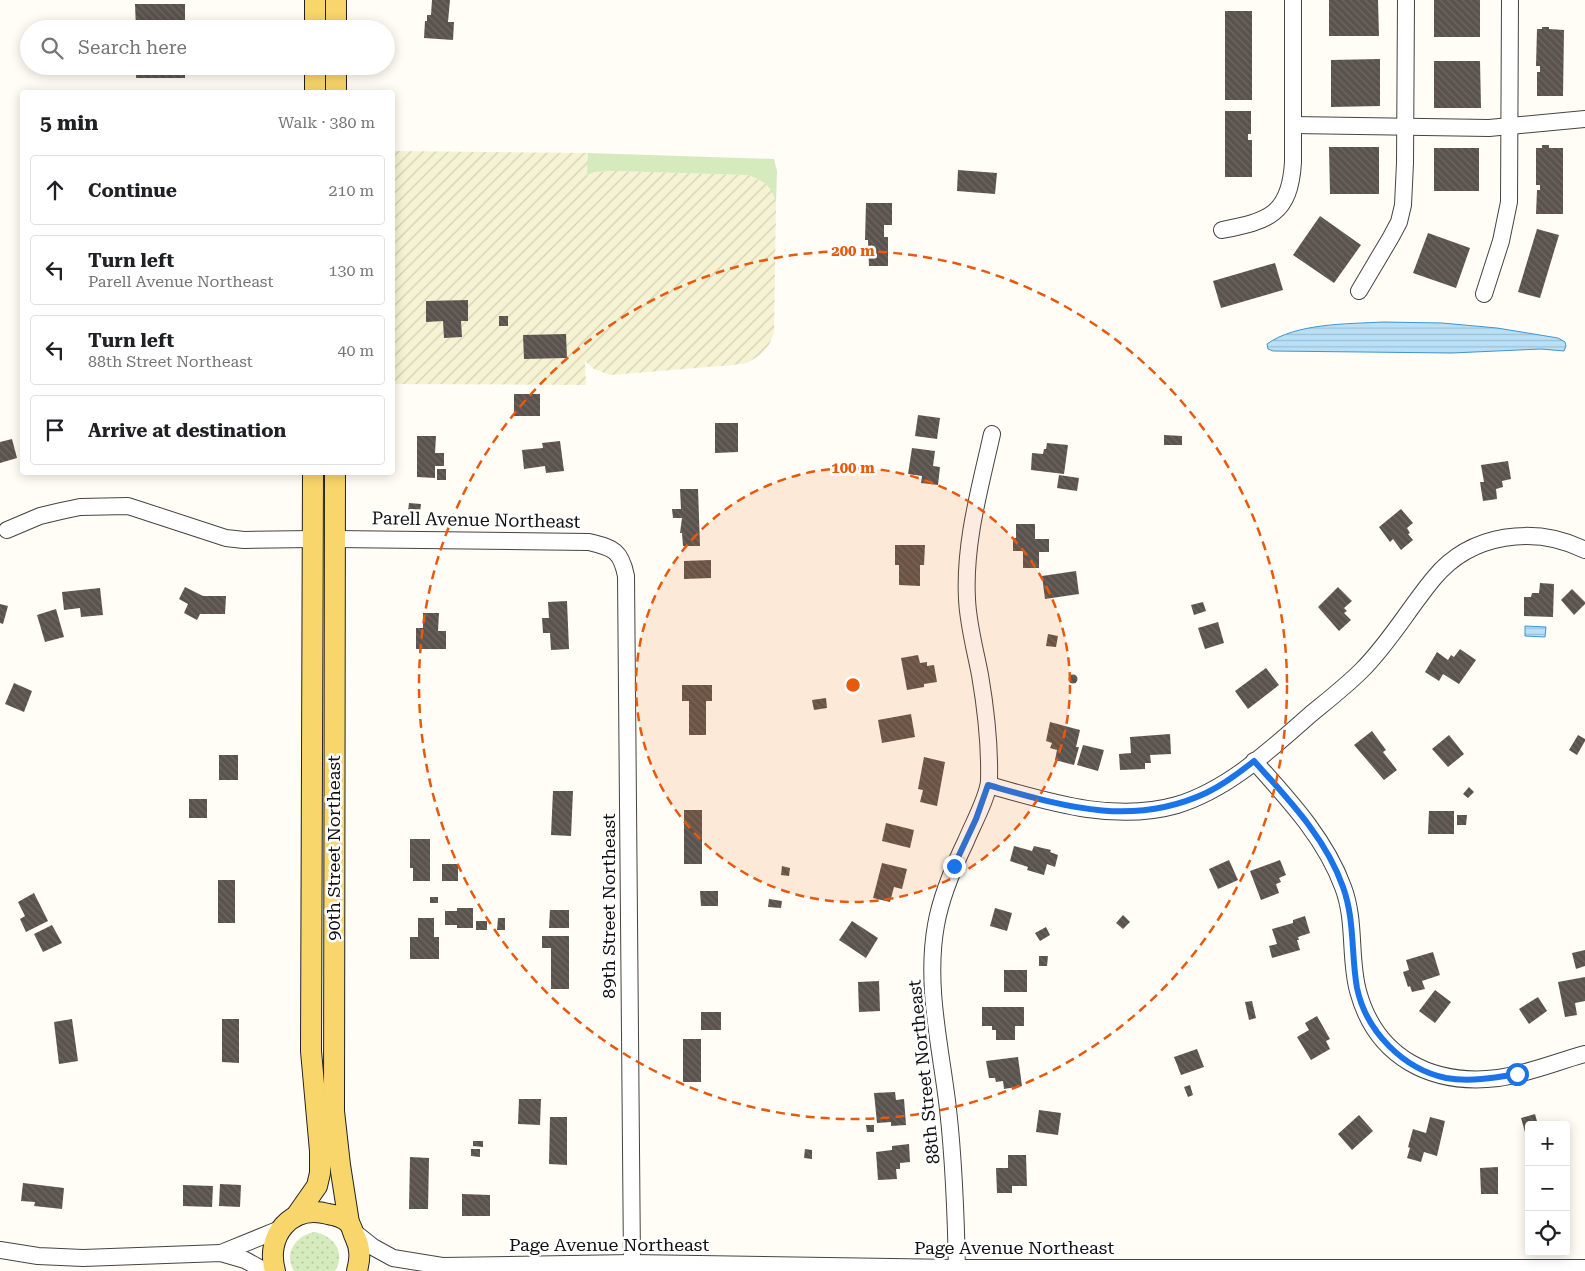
<!DOCTYPE html>
<html lang="en">
<head>
<meta charset="utf-8">
<style>
	:root { --surface:#fff; --page:#f2f2f2; --text:#202124; --muted:#757577; --line:#e0e0e0 }
	body { margin:0; font-family:"Roboto Serif",serif; background:var(--page); color:var(--text) }
	.controls { position:absolute; right:15px; bottom:15px; display:grid; overflow:hidden; border-radius:5px; box-shadow:0 2px 12px #0003 }
	.controls button { width:45px; height:45px; display:grid; place-items:center; padding:0; border:0; border-bottom:1px solid var(--line); background:var(--surface); color:var(--text); font:25px sans-serif }
	.stop { position:absolute; width:15px; height:15px; margin:-11px; border:4px solid #1a73e8; border-radius:50%; background:#fff }
	.stop.end { background:#1a73e8; border-color:#fff; box-shadow:0 1px 5px #0008 }
	.list { margin:0; padding:0; list-style:none }
	h2 { display:flex; justify-content:space-between; align-items:center; height:65px; margin:0; padding:0 20px; font-size:21px }
	h2 small { font-size:16px; font-weight:400; color:var(--muted) }
	.list li { display:grid; grid-template-columns:32px 1fr auto; gap:15px; align-items:center; box-sizing:border-box; height:70px; margin:0 10px 10px; padding:0 10px; border:1px solid var(--line); border-radius:5px }
	.list b { display:block; font-size:19px; white-space:nowrap }
	.list p { margin:0; font-size:16px; white-space:nowrap; color:var(--muted) }
	.list em { font-size:16px; font-style:normal; color:var(--muted) }
	.icon { flex:none; width:28px; height:28px; fill:none; stroke:currentColor; stroke-width:2; stroke-linecap:round; stroke-linejoin:round }
	.map { position:relative; flex:none; width:1585px; height:1271px; overflow:hidden }
	.search { position:absolute; background:var(--surface); box-shadow:0 2px 12px #0003; left:20px; top:20px; width:375px; height:55px; display:flex; align-items:center; gap:12px; box-sizing:border-box; padding:0 18px; border-radius:28px; color:var(--muted); font-size:19px }
	.panel { position:absolute; background:var(--surface); box-shadow:0 2px 12px #0003; left:20px; top:90px; width:375px; height:385px; border-radius:5px }
	.map>svg:first-child { display:block }
</style>
</head>
<body>
<div class="map">
<svg width="1585" height="1271" viewBox="0 0 1585 1271">
	<defs>
		<pattern id="farmland-furrows" width="10" height="10" patternUnits="userSpaceOnUse" patternTransform="scale(1.25)"><rect width="10" height="10" fill="#f6f3d4"/><path d="M-1 1l2-2M0 10L10 0M9 11l2-2" fill="none" stroke="#d2cfb5"/></pattern>
		<pattern id="garden-dots" width="8" height="8" patternUnits="userSpaceOnUse" patternTransform="scale(1.25)"><rect width="8" height="8" fill="#d5ebbd"/><path d="M2 2h.1M6 6h.1" fill="none" stroke="#b6c8a1" stroke-width="1.8" stroke-linecap="round"/></pattern>
		<pattern id="water-rules" width="6" height="5" patternUnits="userSpaceOnUse" patternTransform="scale(1.25)"><rect width="6" height="5" fill="#b9e0f7"/><path d="M0 2.5h6" fill="none" stroke="#9ebfd3"/></pattern>
		<pattern id="building-back-hatch" width="6" height="6" patternUnits="userSpaceOnUse" patternTransform="scale(1.25)"><rect width="6" height="6" fill="#5a524d"/><path d="M-1 5l2 2M0 0l6 6M5-1l2 2" fill="none" stroke="#6d6662"/></pattern>
	</defs>
	<rect width="100%" height="100%" fill="#fffdf5"/>
	<polygon fill="url(#farmland-furrows)" points="393,151 588,153 588,176 594,172 613,171 749,175 765,183 771,188 776,203 774,333 769,345 760,355 747,363 733,365 610,375 594,369 585,361 586,385 393,384"/>
	<path fill="#d5ebbd" d="M588,153L774,159L777,171L776,203C771,185 766,183 749,175L613,171L594,172L587,176Z"/>
	<path fill="url(#garden-dots)" d="M315,1232C334,1236 346,1253 335,1271H294C283,1253 296,1235 315,1232Z"/>
	<g fill="url(#water-rules)" stroke="#3f96cf">
		<path d="M1383,322L1442,323L1497,328L1558,338L1565,342L1566,346L1564,351L1541,349L1452,353L1273,351L1268,349L1267,344C1296,323 1348,324 1383,322Z"/>
		<polygon points="1525,626 1546,627 1545,637 1525,636"/>
	</g>
	<g fill="url(#building-back-hatch)">
		<polygon points="432,0 450,0 448,22 454,22 453,40 424,38 425,21 427,21 427,15 431,15"/>
		<polygon points="1329,0 1378,0 1379,36 1329,36"/>
		<rect x="1434" y="0" width="46" height="37"/>
		<polygon points="135,4 185,4 185,29 136,29"/>
		<rect x="1225" y="11" width="27" height="89"/>
		<polygon points="1542,27 1549,27 1549,29 1564,30 1563,96 1537,96 1537,72 1540,72 1540,66 1536,66 1537,29 1542,29"/>
		<polygon points="1380,59 1380,106 1331,107 1331,60"/>
		<polygon points="1434,61 1480,61 1481,108 1434,108"/>
		<rect x="136" y="66" width="49" height="12"/>
		<polygon points="1225,111 1251,111 1251,134 1248,134 1248,140 1252,140 1252,177 1225,177"/>
		<polygon points="1542,145 1549,145 1549,148 1563,148 1563,214 1536,214 1537,190 1540,190 1540,185 1536,185 1536,148 1542,148"/>
		<polygon points="1329,147 1379,147 1379,194 1330,194"/>
		<rect x="1434" y="148" width="45" height="43"/>
		<polygon points="958,170 997,173 995,194 957,191"/>
		<polygon points="866,203 892,203 892,225 884,225 884,237 888,237 888,266 869,266 868,240 865,240"/>
		<polygon points="1320,216 1361,245 1334,283 1293,255"/>
		<polygon points="1537,229 1559,235 1540,298 1518,292"/>
		<polygon points="1428,233 1470,248 1456,288 1413,273"/>
		<polygon points="1275,263 1283,290 1221,308 1213,281"/>
		<polygon points="468,300 468,321 461,321 462,337 444,338 443,321 426,322 426,301"/>
		<rect x="499" y="316" width="9" height="10"/>
		<polygon points="566,334 567,358 524,359 523,335"/>
		<rect x="514" y="394" width="26" height="22"/>
		<polygon points="918,415 940,418 937,439 915,436"/>
		<polygon points="715,423 738,423 738,452 715,453"/>
		<polygon points="1164,435 1182,436 1182,445 1164,445"/>
		<polygon points="417,436 436,436 435,453 444,453 444,466 435,466 435,478 417,477"/>
		<polygon points="12,439 17,458 0,463 0,442"/>
		<polygon points="560,441 564,471 546,473 545,466 524,469 522,450 543,448 542,443"/>
		<polygon points="1047,443 1068,445 1064,474 1031,470 1032,453 1043,454 1044,449 1046,449"/>
		<polygon points="912,448 935,451 933,466 940,467 938,485 921,483 922,476 908,474"/>
		<polygon points="1508,461 1511,479 1502,481 1503,487 1496,489 1497,499 1483,501 1480,482 1484,482 1481,465"/>
		<rect x="437" y="469" width="9" height="11"/>
		<polygon points="1059,475 1079,478 1077,491 1057,488"/>
		<polygon points="680,489 698,489 700,546 683,546 682,533 680,533 682,518 673,518 672,509 681,509"/>
		<polygon points="409,503 421,504 420,512 408,511"/>
		<polygon points="1401,509 1413,523 1407,528 1410,533 1408,534 1413,540 1401,550 1393,539 1390,542 1379,527"/>
		<polygon points="1016,524 1035,524 1035,539 1049,539 1049,552 1039,552 1039,568 1023,568 1023,551 1013,551 1013,538 1016,538"/>
		<polygon points="895,545 925,545 924,565 920,565 920,586 899,585 899,565 895,565"/>
		<polygon points="711,560 711,578 684,579 684,561"/>
		<polygon points="1076,571 1079,594 1045,599 1042,576"/>
		<polygon points="1540,583 1554,584 1553,617 1524,616 1524,597 1531,597 1532,593 1539,593"/>
		<polygon points="185,587 203,596 226,596 225,614 200,614 197,620 184,613 188,604 179,599"/>
		<polygon points="1338,587 1352,601 1344,608 1347,611 1344,613 1351,620 1339,631 1318,607"/>
		<polygon points="100,588 103,615 81,617 80,608 64,610 62,592"/>
		<polygon points="1572,589 1585,602 1585,604 1574,615 1561,600"/>
		<polygon points="567,601 569,649 551,650 550,633 543,633 542,618 549,618 548,602"/>
		<polygon points="1203,602 1206,611 1194,615 1191,605"/>
		<polygon points="0,604 8,606 3,624 0,623"/>
		<polygon points="56,609 64,637 45,642 37,615"/>
		<polygon points="423,613 439,613 438,631 446,631 446,649 416,649 416,628 423,628"/>
		<polygon points="1218,622 1224,643 1205,649 1198,628"/>
		<polygon points="1048,634 1058,636 1056,647 1046,646"/>
		<polygon points="1460,649 1476,660 1459,684 1443,674 1439,681 1425,672 1437,652 1448,660 1451,655 1454,657"/>
		<polygon points="918,655 920,663 927,662 927,666 934,665 937,682 924,684 924,687 907,690 901,658"/>
		<polygon points="1266,668 1279,685 1248,709 1235,691"/>
		<circle cx="1073" cy="679" r="4.5"/>
		<polygon points="14,683 32,691 24,712 5,704"/>
		<polygon points="682,685 712,685 712,701 706,701 706,735 689,735 689,701 682,701"/>
		<polygon points="826,698 827,708 814,710 812,700"/>
		<polygon points="911,714 915,737 882,743 878,720"/>
		<polygon points="1050,722 1080,730 1076,747 1079,747 1074,765 1055,760 1057,750 1050,748 1052,743 1046,741"/>
		<polygon points="1372,731 1386,750 1383,752 1397,770 1384,780 1354,745"/>
		<polygon points="1170,734 1171,754 1150,755 1151,763 1145,763 1145,769 1120,770 1119,754 1131,753 1130,737"/>
		<polygon points="1449,735 1464,754 1448,767 1432,749"/>
		<polygon points="1578,735 1585,739 1585,741 1577,755 1569,750"/>
		<polygon points="1083,745 1104,750 1098,771 1077,765"/>
		<rect x="219" y="755" width="19" height="25"/>
		<polygon points="924,757 945,762 937,806 920,802 923,790 918,789"/>
		<polygon points="1469,787 1474,792 1468,798 1463,794"/>
		<polygon points="553,791 573,791 571,836 551,835"/>
		<rect x="189" y="799" width="18" height="19"/>
		<rect x="684" y="810" width="18" height="54"/>
		<polygon points="1429,811 1454,811 1454,834 1428,834"/>
		<polygon points="1457,815 1467,815 1466,825 1457,825"/>
		<polygon points="886,823 914,830 910,848 882,841"/>
		<polygon points="410,839 430,839 430,881 413,881 413,868 410,868"/>
		<polygon points="1014,846 1032,851 1034,846 1051,850 1050,852 1058,855 1055,867 1047,864 1044,875 1027,870 1028,867 1010,861"/>
		<polygon points="1229,860 1238,880 1218,889 1209,869"/>
		<polygon points="1280,860 1286,875 1279,878 1281,882 1276,884 1279,893 1261,900 1250,871"/>
		<polygon points="882,863 907,869 902,889 894,887 890,902 873,898"/>
		<rect x="442" y="864" width="16" height="17"/>
		<polygon points="782,866 790,868 789,876 781,875"/>
		<rect x="218" y="880" width="17" height="43"/>
		<polygon points="700,891 718,891 718,906 701,906"/>
		<polygon points="34,893 48,921 26,932 20,919 25,916 18,902"/>
		<rect x="430" y="897" width="8" height="6"/>
		<polygon points="769,899 782,901 781,908 768,907"/>
		<polygon points="457,908 473,908 473,928 457,928 457,925 445,925 445,911 457,911"/>
		<polygon points="995,908 1012,913 1007,931 990,926"/>
		<polygon points="550,910 569,910 569,928 549,928"/>
		<polygon points="1123,915 1130,922 1123,929 1116,923"/>
		<polygon points="1305,916 1310,933 1298,937 1299,940 1297,940 1300,950 1272,958 1269,946 1277,944 1272,929 1293,923 1293,920"/>
		<polygon points="418,918 434,918 434,937 439,937 439,959 410,959 410,937 418,937"/>
		<polygon points="498,918 505,918 505,930 497,930"/>
		<rect x="476" y="921" width="11" height="9"/>
		<polygon points="852,921 878,938 866,958 839,940"/>
		<polygon points="52,925 62,943 43,952 34,934"/>
		<polygon points="1046,927 1050,935 1040,941 1035,933"/>
		<polygon points="542,936 569,936 569,989 551,989 551,948 542,948"/>
		<polygon points="1585,950 1585,966 1576,969 1572,953"/>
		<polygon points="1433,952 1440,975 1422,981 1425,989 1412,992 1410,986 1408,987 1403,972 1409,970 1406,960"/>
		<polygon points="1039,956 1048,956 1047,966 1039,966"/>
		<rect x="1004" y="970" width="23" height="22"/>
		<polygon points="1585,977 1585,1001 1575,1003 1577,1015 1565,1017 1558,982"/>
		<polygon points="879,981 880,1011 859,1012 858,982"/>
		<polygon points="1435,990 1451,1002 1435,1023 1419,1011"/>
		<polygon points="1538,997 1547,1011 1529,1024 1519,1009"/>
		<polygon points="1252,1001 1256,1018 1249,1020 1245,1002"/>
		<polygon points="982,1007 1024,1007 1024,1026 1015,1026 1015,1040 996,1040 996,1030 992,1030 992,1026 982,1026"/>
		<rect x="701" y="1012" width="20" height="18"/>
		<polygon points="1317,1016 1330,1039 1326,1041 1330,1049 1311,1060 1297,1037 1309,1030 1305,1023"/>
		<polygon points="72,1019 78,1061 59,1064 54,1022"/>
		<polygon points="222,1019 239,1019 239,1063 222,1062"/>
		<rect x="683" y="1039" width="18" height="43"/>
		<polygon points="1197,1049 1204,1067 1181,1075 1174,1057"/>
		<polygon points="1018,1057 1022,1086 1004,1089 1003,1081 996,1082 995,1078 989,1078 986,1061"/>
		<polygon points="1190,1085 1193,1095 1188,1097 1184,1087"/>
		<polygon points="895,1092 896,1100 904,1099 906,1125 891,1126 891,1122 877,1123 874,1093"/>
		<polygon points="519,1099 541,1099 540,1125 518,1124"/>
		<polygon points="1039,1110 1061,1113 1058,1135 1036,1132"/>
		<polygon points="1535,1114 1538,1125 1529,1125 1528,1143 1521,1118"/>
		<polygon points="1359,1115 1373,1131 1352,1150 1338,1134"/>
		<polygon points="550,1117 567,1117 567,1165 549,1164"/>
		<polygon points="1430,1117 1445,1121 1437,1156 1424,1152 1421,1162 1407,1158 1410,1148 1408,1147 1413,1129 1426,1133"/>
		<polygon points="866,1125 874,1125 874,1132 867,1132"/>
		<polygon points="473,1141 483,1141 483,1147 473,1146"/>
		<polygon points="909,1144 910,1162 900,1163 900,1169 896,1169 897,1179 878,1180 876,1152 892,1150 892,1146"/>
		<polygon points="471,1149 480,1149 480,1157 471,1156"/>
		<polygon points="805,1149 812,1150 812,1159 804,1158"/>
		<polygon points="1008,1155 1026,1155 1027,1186 1012,1186 1012,1193 997,1193 996,1168 1008,1168"/>
		<polygon points="410,1157 429,1158 428,1209 409,1209"/>
		<polygon points="1498,1167 1498,1194 1481,1194 1480,1168"/>
		<polygon points="23,1183 64,1188 62,1209 34,1206 35,1202 21,1201"/>
		<polygon points="220,1184 241,1185 240,1207 219,1206"/>
		<polygon points="183,1185 213,1186 212,1207 183,1206"/>
		<polygon points="462,1194 490,1195 490,1216 462,1216"/>
	</g>
	<g fill="none" stroke-linecap="round" stroke-linejoin="round">
		<g stroke="#444" stroke-width="18">
			<g id="minor">
				<polyline points="1293,125 1489,128 1585,119"/>
				<path d="M1222,230C1268,221 1290,215 1293,162V0"/>
				<polyline points="1359,291 1391,237 1399,222 1403,205 1405,163 1406,0"/>
				<polyline points="1484,294 1501,241 1509,202 1510,0"/>
				<polyline points="7,530 40,516 61,511 80,507 128,506 226,538 244,540 312,539"/>
				<path d="M335,539L589,542C614,548 621,551 626,576L632,1263"/>
				<path d="M1254,761C1288,799 1325,838 1343,887C1356,921 1349,958 1358,991C1376,1058 1432,1086 1498,1078C1527,1074 1556,1062 1585,1054"/>
				<path d="M989,785C1049,802 1114,823 1177,805C1229,789 1271,749 1311,714C1328,700 1346,686 1362,670C1390,642 1409,608 1434,578C1471,533 1535,525 1585,550"/>
				<polyline points="353,1231 373,1247 393,1258 442,1266 632,1263 957,1268 1585,1268"/>
				<polyline points="0,1250 38,1256 83,1258 221,1253 245,1260 265,1271"/>
				<polyline points="221,1253 280,1229"/>
				<path d="M957,1271C956,1217 954,1163 948,1109C941,1048 925,986 936,925C941,896 953,868 966,841C972,826 988,797 989,781C990,745 986,710 980,675C975,649 968,624 967,599C964,543 980,488 992,434"/>
			</g>
		</g>
		<g stroke="#222" stroke-width="22">
			<g id="major">
				<polyline points="315,29 315,0"/>
				<polyline points="336,29 336,0"/>
				<polyline points="315,92 315,66"/>
				<polyline points="336,92 336,66"/>
				<polyline points="335,472 334,1111 340,1165 349,1223"/>
				<polyline points="296,1216 317,1186 320,1173 320,1151 311,1051 313,472"/>
				<path d="M275,1271C265,1236 291,1204 328,1214C335,1215 344,1218 349,1223C352,1227 353,1233 355,1237C361,1249 360,1259 357,1271"/>
			</g>
		</g>
		<use href="#minor" stroke="#fff" stroke-width="16"/>
		<use href="#major" stroke="#f9d66b" stroke-width="20"/>
	</g>
	<g fill="none" stroke-linecap="round" stroke-linejoin="round">
		<path stroke="#1a73e8" stroke-width="6" d="M954,866L976,819L988,785C1063,806 1131,828 1206,793C1223,785 1239,773 1254,761C1288,799 1326,838 1343,887C1355,920 1351,955 1357,988C1366,1031 1403,1069 1446,1078C1469,1082 1494,1078 1517,1074"/>
	</g>
	<circle cx="853" cy="685" r="217" fill="#e8590c" fill-opacity=".12"/>
	<g fill="none" stroke="#e8590c" stroke-width="2.5" stroke-dasharray="9 6">
		<circle cx="853" cy="685" r="217"/>
		<circle cx="853" cy="685" r="434"/>
	</g>
	<g text-anchor="middle" stroke-width="5" stroke-linejoin="round" paint-order="stroke">
		<g font-size="18" fill="#111" stroke="#fff">
			<text transform="translate(476 520) rotate(1)" y="6">Parell Avenue Northeast</text>
			<text transform="translate(334 848) rotate(-90)" y="6">90th Street Northeast</text>
			<text transform="translate(609 906) rotate(-90)" y="6">89th Street Northeast</text>
			<text transform="translate(924 1072) rotate(-96)" y="6">88th Street Northeast</text>
			<text x="609" y="1251">Page Avenue Northeast</text>
			<text x="1014" y="1254">Page Avenue Northeast</text>
		</g>
	</g>
	<circle cx="853" cy="685" r="8" fill="#e8590c" stroke="#fff" stroke-width="2.5"/>
	<g font-size="15" text-anchor="middle" font-weight="bold" fill="#e8590c" stroke="#fff" stroke-width="5" stroke-linejoin="round" paint-order="stroke">
		<text x="853" y="256">200 m</text>
		<text x="853" y="473">100 m</text>
	</g>
</svg>
<div class="controls">
<button>+</button>
<button>−</button>
<button><svg class="icon" aria-label="locate" viewBox="0 0 24 24"><circle cx="12" cy="12" r="6"/><path d="M12 2v4M12 18v4M2 12h4M18 12h4"/></svg></button>
</div>
<div class="stop" style="left:1517px;top:1074px"></div>
<div class="stop end" style="left:954px;top:866px"></div>
<div class="search"><svg class="icon" aria-label="search" viewBox="0 0 24 24"><circle cx="10" cy="10" r="6"/><path d="M15 15l6 6"/></svg>Search here</div>
<section class="panel">
<h2>5 min<small>Walk · 380 m</small></h2>
<ul class="list">
<li><svg class="icon" aria-label="ahead" viewBox="0 0 24 24"><path d="M12 20V5M6 11l6-6 6 6"/></svg><div><b>Continue</b></div><em>210 m</em></li>
<li><svg class="icon" aria-label="left" viewBox="0 0 24 24"><path d="M17 20v-9H6M10 6l-5 5 5 5"/></svg><div><b>Turn left</b><p>Parell Avenue Northeast</p></div><em>130 m</em></li>
<li><svg class="icon" aria-label="left" viewBox="0 0 24 24"><path d="M17 20v-9H6M10 6l-5 5 5 5"/></svg><div><b>Turn left</b><p>88th Street Northeast</p></div><em>40 m</em></li>
<li><svg class="icon" aria-label="arrive" viewBox="0 0 24 24"><path d="M6 21V4h12l-3 4 3 4H6"/></svg><div><b>Arrive at destination</b></div></li>
</ul>
</section>
</div>
</body>
</html>
